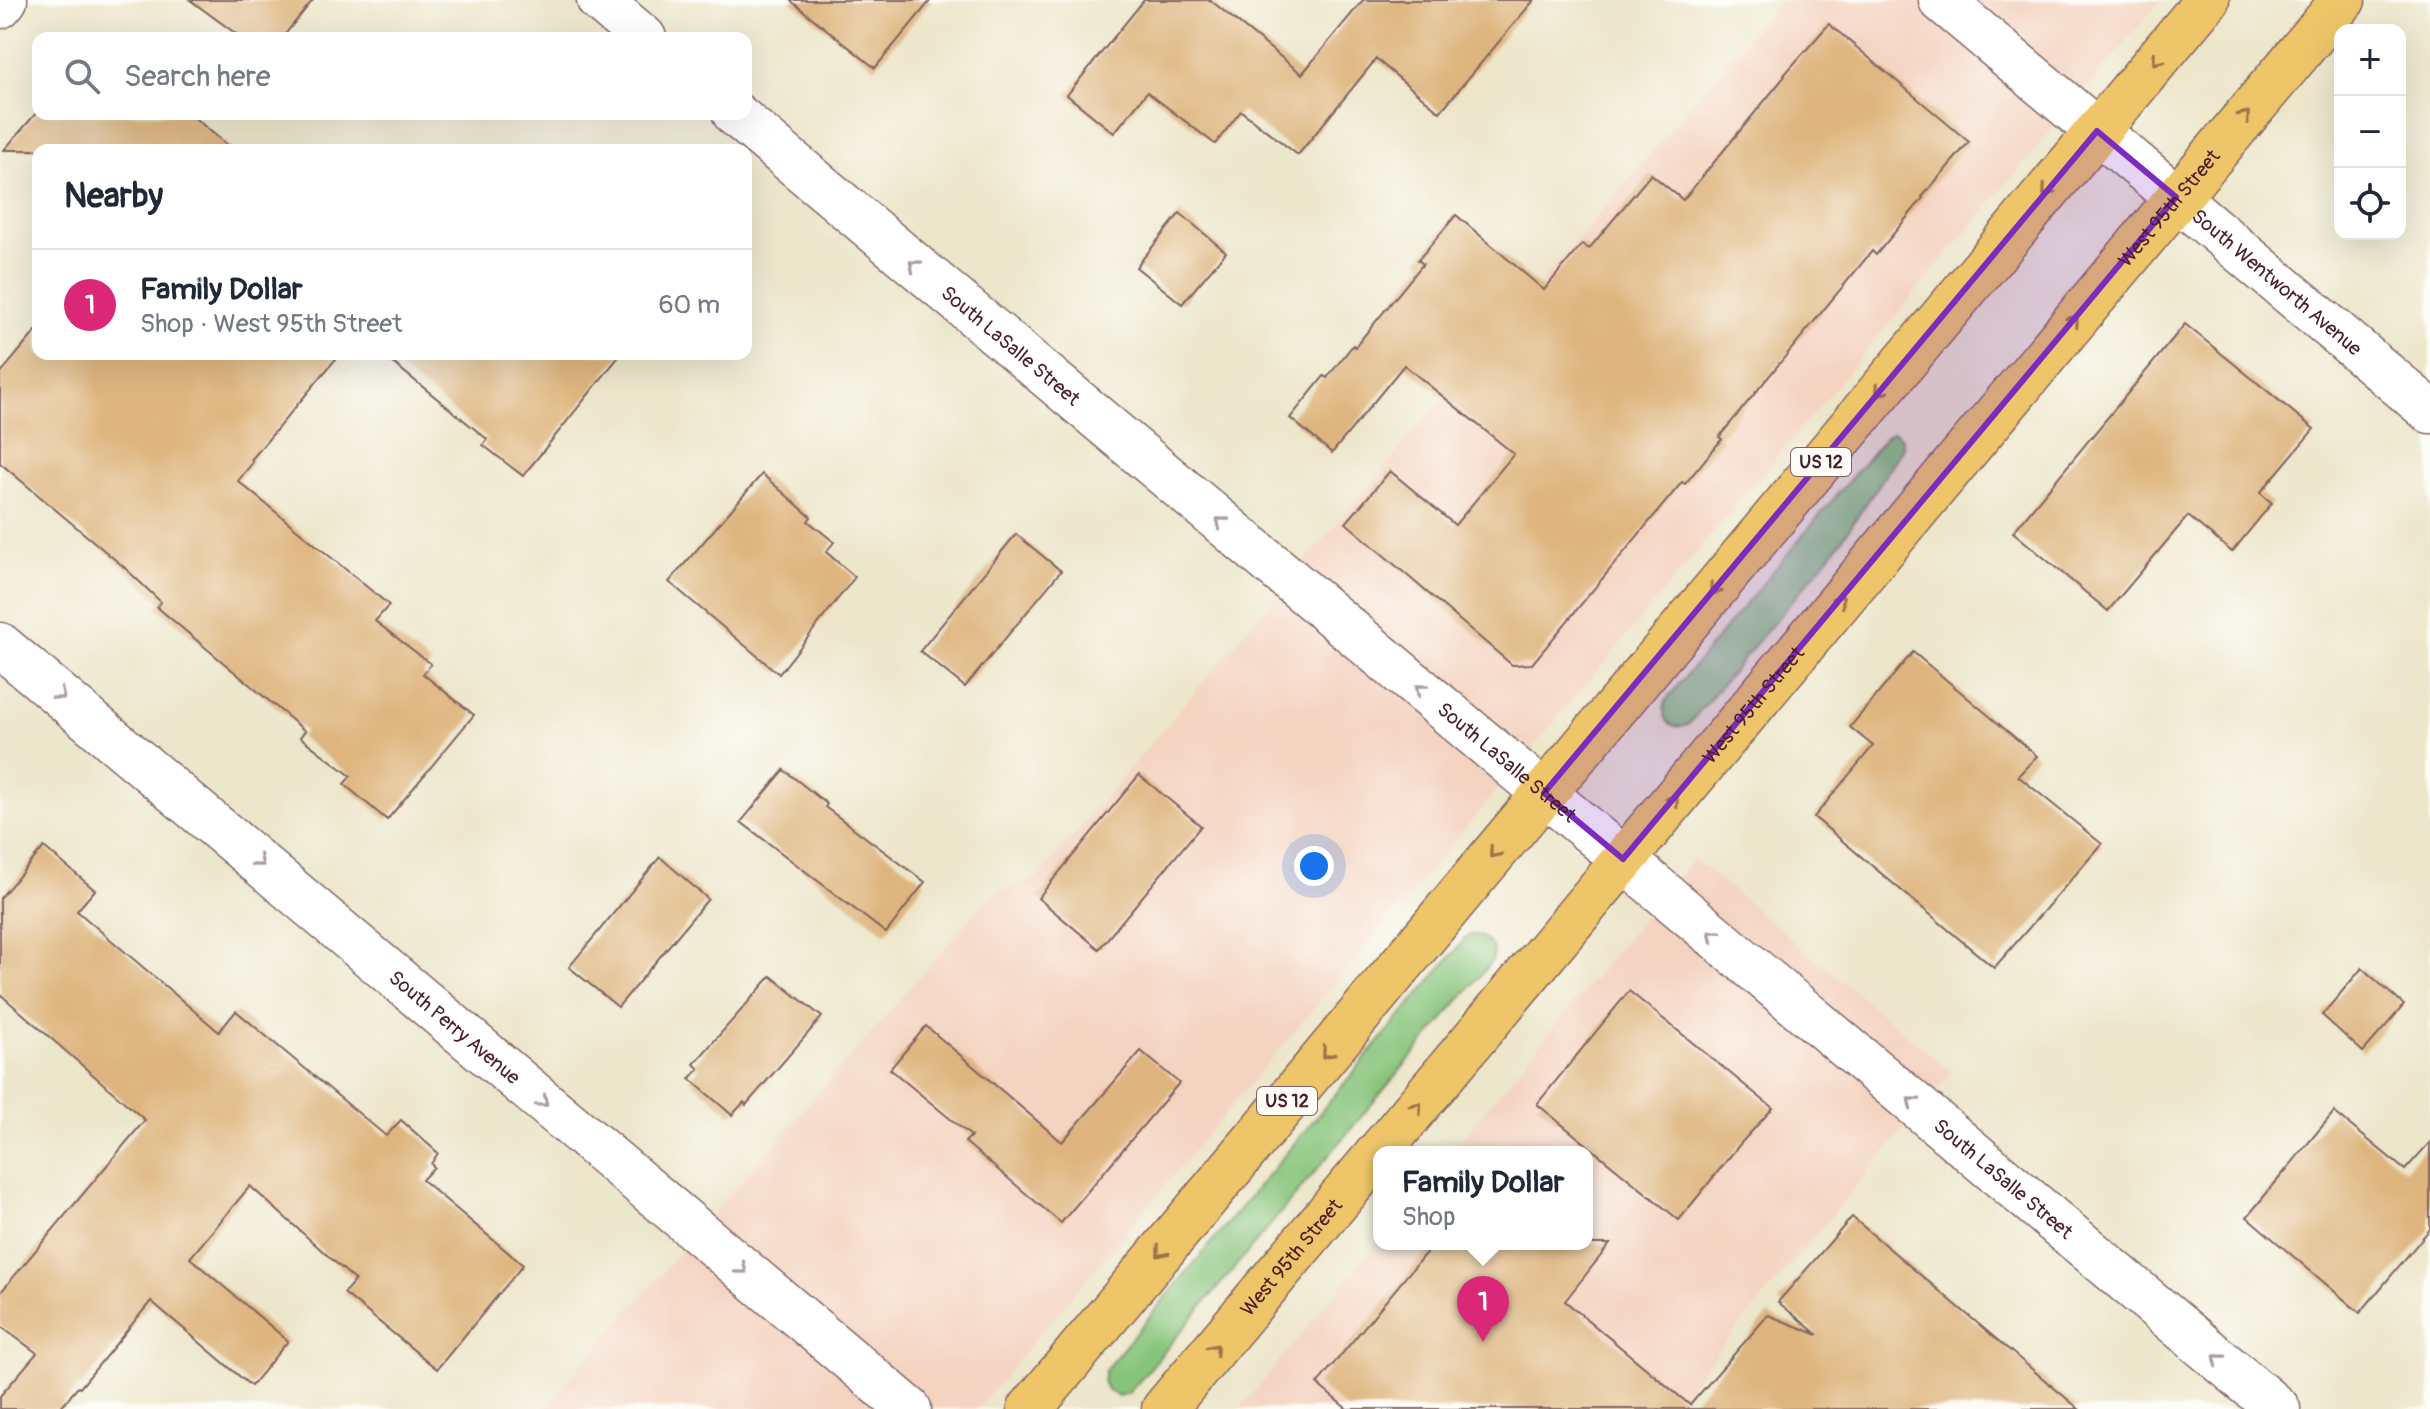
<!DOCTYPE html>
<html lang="en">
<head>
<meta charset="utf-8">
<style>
	:root { --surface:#fff; --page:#f2f2f3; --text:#1f2937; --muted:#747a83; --line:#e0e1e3; --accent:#db2777 }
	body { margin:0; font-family:Pangolin,sans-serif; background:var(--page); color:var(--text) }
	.controls { position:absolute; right:24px; top:24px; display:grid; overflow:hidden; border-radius:16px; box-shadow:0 8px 32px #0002 }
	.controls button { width:72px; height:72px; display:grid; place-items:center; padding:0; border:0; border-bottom:2px solid var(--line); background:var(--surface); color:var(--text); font:40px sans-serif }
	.you { position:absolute; left:1314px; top:866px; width:28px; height:28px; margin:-20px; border:6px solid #fff; border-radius:50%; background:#1a73e8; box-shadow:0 0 0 12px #1a73e833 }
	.badge { display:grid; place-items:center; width:52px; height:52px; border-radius:50%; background:var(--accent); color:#fff; font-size:26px; font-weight:700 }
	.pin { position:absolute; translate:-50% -66px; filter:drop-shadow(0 2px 4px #0008) }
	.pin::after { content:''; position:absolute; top:42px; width:28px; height:24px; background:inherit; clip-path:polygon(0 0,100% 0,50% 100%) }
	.popup { position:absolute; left:1373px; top:1146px; width:220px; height:104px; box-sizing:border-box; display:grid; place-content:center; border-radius:16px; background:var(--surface); filter:drop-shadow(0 2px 6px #0005); font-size:26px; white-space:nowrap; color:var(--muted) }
	.popup b { font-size:30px; color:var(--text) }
	.popup::after { content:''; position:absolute; left:50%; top:100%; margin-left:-16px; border:16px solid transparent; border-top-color:var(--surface) }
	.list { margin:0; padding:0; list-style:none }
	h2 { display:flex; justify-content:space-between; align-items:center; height:104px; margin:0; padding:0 32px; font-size:34px }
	h2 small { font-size:26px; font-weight:400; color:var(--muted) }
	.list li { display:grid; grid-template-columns:52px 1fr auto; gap:24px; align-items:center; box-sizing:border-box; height:112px; padding:0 32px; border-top:2px solid var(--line) }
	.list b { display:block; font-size:30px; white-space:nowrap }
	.list p { margin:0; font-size:26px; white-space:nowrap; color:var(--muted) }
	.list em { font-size:26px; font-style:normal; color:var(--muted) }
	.icon { flex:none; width:44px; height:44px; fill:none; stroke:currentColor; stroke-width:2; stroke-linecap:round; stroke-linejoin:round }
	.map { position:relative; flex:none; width:2430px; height:1409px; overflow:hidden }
	.search { position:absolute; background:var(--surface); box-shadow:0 8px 32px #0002; left:32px; top:32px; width:720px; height:88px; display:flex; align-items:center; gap:20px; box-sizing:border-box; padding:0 28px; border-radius:16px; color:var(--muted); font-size:30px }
	.panel { position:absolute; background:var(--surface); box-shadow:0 8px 32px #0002; left:32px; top:144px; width:720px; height:216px; border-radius:16px }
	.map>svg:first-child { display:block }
</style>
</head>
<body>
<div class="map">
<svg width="2430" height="1409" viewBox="0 0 2430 1409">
	<rect width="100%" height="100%" fill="#fdfcf7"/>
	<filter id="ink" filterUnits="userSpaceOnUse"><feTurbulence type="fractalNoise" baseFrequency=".0125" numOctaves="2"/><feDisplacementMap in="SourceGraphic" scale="16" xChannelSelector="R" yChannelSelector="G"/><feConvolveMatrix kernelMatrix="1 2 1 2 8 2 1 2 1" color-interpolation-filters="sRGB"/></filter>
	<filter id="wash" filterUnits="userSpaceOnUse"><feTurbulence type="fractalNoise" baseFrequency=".006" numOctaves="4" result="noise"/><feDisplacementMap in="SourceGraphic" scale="32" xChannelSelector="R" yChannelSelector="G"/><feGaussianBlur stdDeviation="1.8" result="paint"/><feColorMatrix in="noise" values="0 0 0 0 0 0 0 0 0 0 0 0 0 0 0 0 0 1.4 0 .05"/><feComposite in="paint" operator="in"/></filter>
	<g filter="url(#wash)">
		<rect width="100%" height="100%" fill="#ece6ca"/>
		<g fill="#f4d3c0">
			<polygon points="1780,0 2161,0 977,1409 543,1409 990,896 1038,877"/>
			<polygon points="1693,858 1952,1072 1670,1409 1240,1409 1379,1240 1379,1244 1587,1244 1587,1152 1451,1152"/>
		</g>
		<g fill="#87c57b" stroke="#687253" stroke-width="2">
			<path d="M1893,432C1902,435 1905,441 1902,450L1837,547L1688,725C1668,732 1657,714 1669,696L1886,436Z"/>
			<path d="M1471,935C1482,934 1488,941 1494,950L1492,961L1130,1392L1119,1396L1108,1391L1103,1381L1105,1370L1466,938Z"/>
		</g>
		<g id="blocks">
			<g fill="#deb57e">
				<polygon points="190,0 313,0 282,38 242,38"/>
				<polygon points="790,0 931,0 875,68"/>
				<polygon points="1144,0 1210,0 1302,74 1363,0 1534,0 1440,112 1376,59 1298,155 1241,111 1215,144 1147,92 1114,133 1067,95"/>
				<polygon points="1829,24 1969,142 1922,197 1923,198 1876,255 1872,251 1719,437 1722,439 1685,484 1682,482 1532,664 1512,665 1346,523 1390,471 1455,525 1514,454 1404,365 1332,453 1290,418 1324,376 1327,378 1353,345 1355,347 1423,264 1418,260 1456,215 1544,290 1582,244 1589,249 1651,174 1683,200 1785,76 1784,75"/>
				<polygon points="38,111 38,114 190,114 233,150 4,150"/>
				<polygon points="1180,213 1226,252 1182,304 1136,267"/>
				<polygon points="2185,324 2314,429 2260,493 2272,503 2232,552 2188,516 2108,611 2013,532"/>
				<polygon points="36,331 38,333 38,354 340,354 251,460 253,462 238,481 389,605 375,621 431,664 423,674 474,715 387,820 344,784 351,776 300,737 305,731 157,607 161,602 125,568 0,463 0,374"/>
				<polygon points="382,354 621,354 523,476 483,445 487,439"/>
				<polygon points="762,474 811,517 808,521 834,542 826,552 855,577 779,674 669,582"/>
				<polygon points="1016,534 1061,571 965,687 920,651"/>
				<polygon points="1913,652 2037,756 2018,776 2102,844 1994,968 1814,817 1873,746 1850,727"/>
				<polygon points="784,770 827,804 825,807 925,882 886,933 741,822"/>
				<polygon points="1139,775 1201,826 1099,949 1038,898"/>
				<polygon points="44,847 95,890 77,911 219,1032 236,1011 386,1136 401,1120 438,1153 431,1164 434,1167 422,1180 523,1265 437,1369 344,1293 355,1280 250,1186 190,1258 288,1341 251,1386 151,1301 80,1388 78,1387 59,1409 0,1409 0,1396 37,1353 0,1326 0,1293 145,1120 0,994 0,898"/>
				<polygon points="660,857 708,899 618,1007 569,967"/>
				<polygon points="2362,968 2404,1005 2363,1052 2322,1015"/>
				<polygon points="771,976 822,1017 746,1105 744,1102 732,1115 690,1079 699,1069 694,1064"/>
				<polygon points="1629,991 1773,1108 1740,1144 1679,1220 1537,1104"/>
				<polygon points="926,1026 1062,1142 1141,1051 1179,1083 1061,1223 965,1142 971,1136 890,1069"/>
				<polygon points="2334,1112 2405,1170 2430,1142 2430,1229 2360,1313 2247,1217"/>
				<polygon points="1852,1217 2079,1409 1347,1409 1317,1384 1433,1244 1610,1244 1565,1301 1690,1405 1768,1315 1818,1335 1778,1302"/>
			</g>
		</g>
	</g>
	<g filter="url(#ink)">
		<use href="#blocks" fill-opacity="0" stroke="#836563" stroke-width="2"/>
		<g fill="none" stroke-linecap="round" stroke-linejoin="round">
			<g stroke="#836563" stroke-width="47">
				<g id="minor">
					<polyline points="599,0 644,38"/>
					<polyline points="0,6 5,0"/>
					<path id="s1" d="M735,114L2278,1409"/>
					<path id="s2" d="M2176,197L2430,411"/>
					<path id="s3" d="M0,645L909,1409"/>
				</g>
			</g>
			<g stroke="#836563" stroke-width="47">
				<polyline id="tertiary" points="1941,0 2176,197"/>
			</g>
			<g stroke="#836563" stroke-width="47">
				<g id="primary">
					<polyline points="1030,1409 2207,0"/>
					<path id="s4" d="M1164,1409L2343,0"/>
				</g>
			</g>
			<use href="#minor" stroke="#fff" stroke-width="44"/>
			<use href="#tertiary" stroke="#fff" stroke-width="44"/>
			<use href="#primary" stroke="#eec569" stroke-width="44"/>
		</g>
		<defs><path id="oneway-chevron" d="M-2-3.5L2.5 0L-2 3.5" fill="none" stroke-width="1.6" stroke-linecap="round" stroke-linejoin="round" transform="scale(2)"/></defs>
		<g stroke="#9c724a">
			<use href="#oneway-chevron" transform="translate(2157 60) rotate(130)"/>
			<use href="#oneway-chevron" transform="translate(2245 116) rotate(-50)"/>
			<use href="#oneway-chevron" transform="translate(2047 191) rotate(130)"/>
			<use href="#oneway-chevron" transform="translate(2074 320) rotate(-50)"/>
			<use href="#oneway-chevron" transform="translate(1880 391) rotate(130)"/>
			<use href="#oneway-chevron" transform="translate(1714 590) rotate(130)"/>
			<use href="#oneway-chevron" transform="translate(1840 600) rotate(-50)"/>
			<use href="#oneway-chevron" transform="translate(1674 800) rotate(-50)"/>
			<use href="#oneway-chevron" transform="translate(1494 853) rotate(130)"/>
			<use href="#oneway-chevron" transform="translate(1327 1053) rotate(130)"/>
			<use href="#oneway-chevron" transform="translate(1417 1107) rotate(-50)"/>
			<use href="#oneway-chevron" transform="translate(1161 1252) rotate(130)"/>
			<use href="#oneway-chevron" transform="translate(1214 1349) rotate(-50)"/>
		</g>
		<g stroke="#ae9aa0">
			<use href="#oneway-chevron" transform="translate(914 265) rotate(-140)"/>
			<use href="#oneway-chevron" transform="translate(1221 522) rotate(-140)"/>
			<use href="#oneway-chevron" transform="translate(1420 689) rotate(-140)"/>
			<use href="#oneway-chevron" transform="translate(60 695) rotate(40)"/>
			<use href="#oneway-chevron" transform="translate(259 862) rotate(40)"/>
			<use href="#oneway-chevron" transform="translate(1713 935) rotate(-140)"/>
			<use href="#oneway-chevron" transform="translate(543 1102) rotate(40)"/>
			<use href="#oneway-chevron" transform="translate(1912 1102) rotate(-140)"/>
			<use href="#oneway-chevron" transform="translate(742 1269) rotate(40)"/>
			<use href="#oneway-chevron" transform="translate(2218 1359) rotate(-140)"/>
		</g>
	</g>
	<path fill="#7b2cbf" fill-opacity="0.2" stroke="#7b2cbf" stroke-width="6" stroke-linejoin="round" d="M2097,131L2176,197L1623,859L1544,793Z"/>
	<g text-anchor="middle" stroke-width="8" stroke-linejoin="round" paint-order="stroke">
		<g fill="#fdfcf7" stroke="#806168" stroke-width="2">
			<rect x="1791" y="448" width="60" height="28" rx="6"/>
			<rect x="1257" y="1087" width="60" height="28" rx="6"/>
		</g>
		<g font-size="18" font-weight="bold" fill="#4a1f2b">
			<text x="1821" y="468">US 12</text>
			<text x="1287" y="1107">US 12</text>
		</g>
		<g font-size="20" fill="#4a1f2b" stroke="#fdfcf7">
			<text dy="7" stroke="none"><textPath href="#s4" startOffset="1566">West 95th Street</textPath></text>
			<text dy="7" stroke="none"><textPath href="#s2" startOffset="132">South Wentworth Avenue</textPath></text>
			<text dy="7" stroke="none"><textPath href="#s1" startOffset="360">South LaSalle Street</textPath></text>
			<text dy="7" stroke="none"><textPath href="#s4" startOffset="918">West 95th Street</textPath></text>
			<text dy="7" stroke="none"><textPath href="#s1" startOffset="1008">South LaSalle Street</textPath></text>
			<text dy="7" stroke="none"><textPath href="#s3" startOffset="594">South Perry Avenue</textPath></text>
			<text dy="7" stroke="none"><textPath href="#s1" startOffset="1656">South LaSalle Street</textPath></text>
			<text dy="7" stroke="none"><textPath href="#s4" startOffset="198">West 95th Street</textPath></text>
		</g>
	</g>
</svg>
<div class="controls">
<button>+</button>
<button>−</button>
<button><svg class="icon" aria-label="locate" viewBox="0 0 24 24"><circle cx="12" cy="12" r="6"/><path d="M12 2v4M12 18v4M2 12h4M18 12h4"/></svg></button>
</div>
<div class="you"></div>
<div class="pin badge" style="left:1483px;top:1342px">1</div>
<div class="popup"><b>Family Dollar</b>Shop</div>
<div class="search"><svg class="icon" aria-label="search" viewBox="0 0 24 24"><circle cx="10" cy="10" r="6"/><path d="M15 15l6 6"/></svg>Search here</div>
<section class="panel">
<h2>Nearby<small></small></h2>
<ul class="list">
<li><span class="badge">1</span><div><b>Family Dollar</b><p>Shop · West 95th Street</p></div><em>60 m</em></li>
</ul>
</section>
</div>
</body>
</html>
